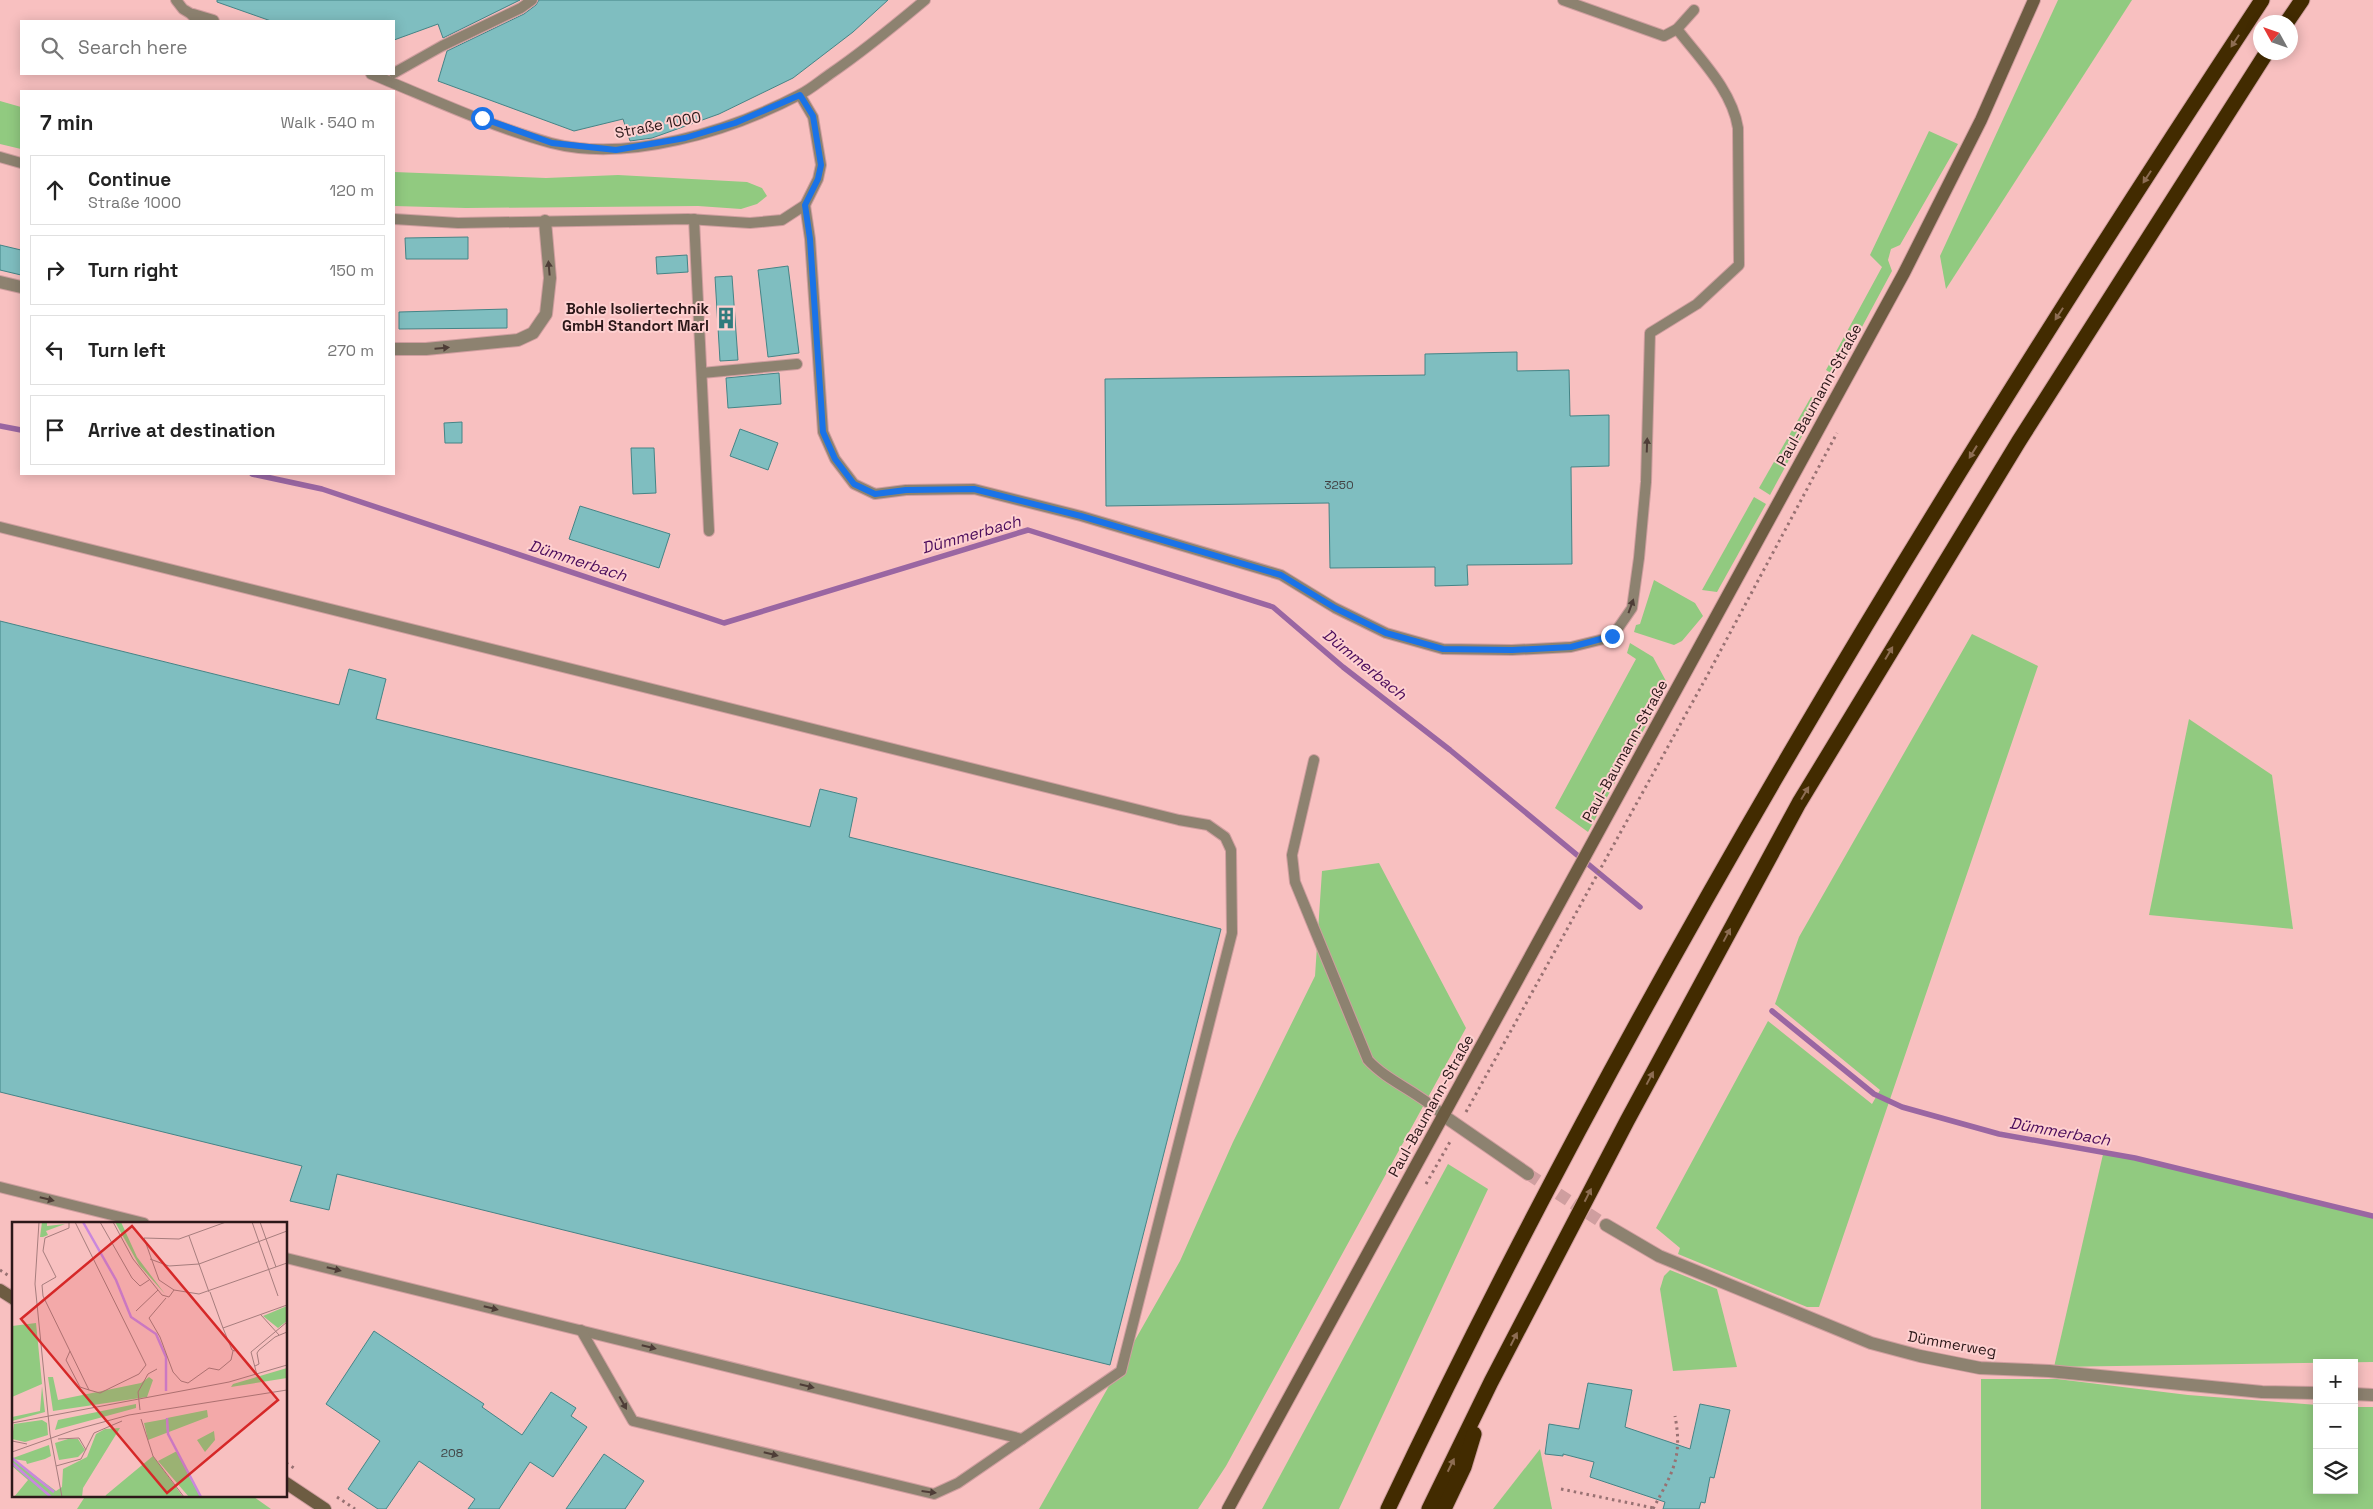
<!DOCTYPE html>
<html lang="en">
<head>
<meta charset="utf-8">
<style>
	:root { --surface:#fff; --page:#f2f2f2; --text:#222; --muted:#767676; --line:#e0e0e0 }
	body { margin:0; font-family:"Space Grotesk",sans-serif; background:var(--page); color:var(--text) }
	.controls { position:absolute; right:15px; bottom:15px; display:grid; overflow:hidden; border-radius:0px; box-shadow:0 2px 12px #0003 }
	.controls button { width:45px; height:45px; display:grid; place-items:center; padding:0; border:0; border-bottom:1px solid var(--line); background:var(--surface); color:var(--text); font:25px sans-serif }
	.compass { position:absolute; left:2253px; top:15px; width:45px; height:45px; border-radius:50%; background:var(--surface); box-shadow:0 2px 12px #0003; rotate:310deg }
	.stop { position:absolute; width:15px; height:15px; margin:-11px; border:4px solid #1a73e8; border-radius:50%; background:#fff }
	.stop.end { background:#1a73e8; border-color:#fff; box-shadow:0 1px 5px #0008 }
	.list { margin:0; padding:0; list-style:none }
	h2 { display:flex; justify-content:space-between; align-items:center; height:65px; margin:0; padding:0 20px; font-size:21px }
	h2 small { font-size:16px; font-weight:400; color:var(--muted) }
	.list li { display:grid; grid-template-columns:32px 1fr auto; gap:15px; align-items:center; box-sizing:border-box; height:70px; margin:0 10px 10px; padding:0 10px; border:1px solid var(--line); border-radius:0px }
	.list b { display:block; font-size:19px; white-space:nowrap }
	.list p { margin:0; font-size:16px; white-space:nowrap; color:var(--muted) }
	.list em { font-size:16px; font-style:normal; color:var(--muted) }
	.icon { flex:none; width:28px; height:28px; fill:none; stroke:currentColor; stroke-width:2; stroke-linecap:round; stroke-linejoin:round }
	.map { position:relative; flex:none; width:2373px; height:1509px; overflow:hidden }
	.search { position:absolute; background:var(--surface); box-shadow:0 2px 12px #0003; left:20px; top:20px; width:375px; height:55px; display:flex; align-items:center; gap:12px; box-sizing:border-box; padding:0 18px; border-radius:0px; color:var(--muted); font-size:19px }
	.panel { position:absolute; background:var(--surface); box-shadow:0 2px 12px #0003; left:20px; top:90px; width:375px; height:385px; border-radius:0px }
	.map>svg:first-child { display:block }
</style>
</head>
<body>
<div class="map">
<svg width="2373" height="1509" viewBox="0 0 2373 1509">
	<rect width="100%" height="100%" fill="#f8c0c0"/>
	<g fill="#91ca80">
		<polygon points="2058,0 2132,0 1946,289 1940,256"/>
		<polygon points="0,101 21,107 21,149 0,144"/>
		<polygon points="1929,131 1958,144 1900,245 1891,249 1888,260 1892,271 1841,366 1831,373 1826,370 1882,267 1870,255"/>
		<polygon points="394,172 546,178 618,175 747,182 762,188 767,196 757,204 741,209 698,206 466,208 394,206"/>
		<polygon points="1811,397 1818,400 1820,403 1770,495 1759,488"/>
		<polygon points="1754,497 1766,504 1717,592 1702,590"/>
		<polygon points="1654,580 1695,603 1703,616 1682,641 1674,645 1634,632 1636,625 1640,624"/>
		<polygon points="1972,634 2038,666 1819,1307 1807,1307 1678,1254 1680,1248 1656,1228 1768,1021 1872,1104 1880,1090 1775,1004 1799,937"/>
		<polygon points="1630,643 1653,657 1666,681 1660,700 1588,832 1555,808 1636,659 1627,653"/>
		<polygon points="2189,719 2272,775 2293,929 2149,915"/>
		<polygon points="1379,863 1466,1028 1226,1466 1198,1509 1039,1509 1180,1261 1233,1142 1315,976 1322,871"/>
		<polygon points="2104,1150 2373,1218 2373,1362 2054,1367"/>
		<polygon points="1448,1164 1488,1189 1339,1509 1262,1509"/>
		<polygon points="1670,1270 1717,1289 1737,1367 1673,1371 1660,1289 1664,1276"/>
		<polygon points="1981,1379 2057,1379 2188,1395 2317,1405 2317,1490 2354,1490 2354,1407 2373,1407 2373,1509 1981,1509"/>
		<polygon points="1540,1449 1552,1509 1493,1509"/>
		<polygon points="86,1495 251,1495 271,1509 77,1509"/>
	</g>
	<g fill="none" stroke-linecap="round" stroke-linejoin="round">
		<g stroke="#9a66a2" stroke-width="5.5">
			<polyline points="0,426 21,430"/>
			<polyline points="252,474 322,489 724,623 1028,530 1273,607 1343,667 1450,750 1640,907"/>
			<polyline points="1772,1011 1874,1094 1902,1107 1999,1134 2135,1158 2373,1216"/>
		</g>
	</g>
	<g fill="#7fbec0" stroke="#458486">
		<polygon points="217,0 520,0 443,38 438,24 394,40 394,21 271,21 217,2"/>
		<polygon points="539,0 888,0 853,32 793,78 719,114 652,138 630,141 623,119 574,131 438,81 447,51 524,14 536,5"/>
		<polygon points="468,237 468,259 406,259 405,238"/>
		<polygon points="0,245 21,250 21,275 0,270"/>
		<polygon points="687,255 688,272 657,274 656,257"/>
		<polygon points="788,266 799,353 768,357 758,270"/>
		<polygon points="732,276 738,360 720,361 715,277"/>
		<polygon points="507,309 507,328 399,329 399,312"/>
		<polygon points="1517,352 1517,371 1569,370 1570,416 1609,415 1609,466 1571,467 1572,564 1467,565 1468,585 1435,586 1435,567 1330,568 1329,503 1106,506 1105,379 1425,375 1425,354"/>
		<polygon points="779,373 781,404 728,408 726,378"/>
		<polygon points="462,422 462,443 445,443 444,423"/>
		<polygon points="740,429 778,443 768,470 730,456"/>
		<polygon points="631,448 654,448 656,493 633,494"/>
		<polygon points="580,506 670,534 659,568 569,539"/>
		<polygon points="0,621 339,705 349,669 386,679 376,719 810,827 820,789 857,798 849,837 1221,929 1110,1365 337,1174 329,1210 290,1201 302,1166 0,1092"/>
		<polygon points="374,1331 484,1404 482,1407 522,1435 551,1392 576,1408 571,1416 587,1427 553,1477 530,1462 499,1509 468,1509 475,1499 419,1461 386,1509 378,1509 348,1489 380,1441 326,1404"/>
		<polygon points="1588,1383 1632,1390 1625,1427 1690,1449 1700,1404 1730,1410 1714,1478 1710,1477 1705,1503 1701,1502 1699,1509 1663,1509 1665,1502 1590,1477 1594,1462 1563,1454 1563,1456 1545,1454 1549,1424 1579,1429"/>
		<polygon points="604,1454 644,1481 625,1509 566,1509"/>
	</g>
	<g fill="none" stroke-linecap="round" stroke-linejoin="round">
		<polyline stroke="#cf9e9f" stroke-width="12" stroke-dasharray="12 6" stroke-linecap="butt" points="1528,1174 1606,1225"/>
		<g stroke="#cf9e9f" stroke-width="12">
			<g id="lane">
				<polyline points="176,0 183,9 193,15"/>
				<polyline points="1563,0 1664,36 1677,29 1694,10"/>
				<polyline points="394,73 442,46 521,8 532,0"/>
				<path d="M371,74C430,98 489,126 551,143C628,163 730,131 799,95C810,90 820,81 830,74C864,51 894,26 925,0"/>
				<polyline points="0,157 21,163"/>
				<path d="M805,205L810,239L823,432L835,459L854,484L875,494L906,490L974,489L1081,516L1281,575L1335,608L1386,633L1443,649L1512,650L1571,647L1612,637L1632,608L1639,558L1646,482L1650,333L1697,304L1739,265L1738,128C1732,90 1700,59 1677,29"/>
				<polyline points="394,219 458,223 688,219 750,223 782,220 805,205 818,179 821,165 813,117 800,95"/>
				<polyline points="694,219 709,531"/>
				<polyline points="702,373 797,364"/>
				<polyline points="0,527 1179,820 1208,825 1225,837 1231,850 1232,933 1121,1371 1022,1439 286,1258"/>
				<path d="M1314,760L1292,855L1295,882L1368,1060C1388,1082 1421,1093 1444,1116"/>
				<polyline points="0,1187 144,1223"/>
				<polyline points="581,1330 633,1421 934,1494 958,1483 1022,1439"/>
			</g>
		</g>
		<g stroke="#cf9e9f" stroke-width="14">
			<g id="street">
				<polyline points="193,15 213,21"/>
				<polyline points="0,282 21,287"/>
				<polyline points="394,349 426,349 518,340 533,333 546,314 550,278 545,221"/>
				<polyline points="1444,1116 1528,1174"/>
				<polyline points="1606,1225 1659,1256 1871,1343 1920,1356 1980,1368 2049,1371 2262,1392 2317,1393"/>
				<polyline points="2354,1394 2373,1395"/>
			</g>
		</g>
		<g stroke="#cf9e9f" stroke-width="14">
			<g id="secondary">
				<polyline points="0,1290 14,1299"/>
				<polyline points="286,1483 325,1509"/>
				<polyline points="1228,1509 1904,273 1981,120 2034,0"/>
			</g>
		</g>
		<g stroke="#cf9e9f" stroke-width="17">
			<g id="highway">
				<polyline points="2287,22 2302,0"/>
				<path d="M1388,1509C1637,983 1942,485 2262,0"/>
				<polyline points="1429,1509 1491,1382 1627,1121 1799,803 2019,441 2267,52"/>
				<polyline points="1444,1509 1464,1467 1474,1434"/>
			</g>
		</g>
		<g stroke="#987172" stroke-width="3" stroke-dasharray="2.5 4" stroke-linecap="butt">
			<polyline points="1466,1112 1707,676 1837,433"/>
			<polyline points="1426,1184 1451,1140"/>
			<polyline points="0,1270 9,1276"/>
			<polyline points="286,1463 294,1468"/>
			<polyline points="1561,1489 1654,1508"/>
			<polyline points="337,1497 355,1509"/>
			<path d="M1653,1509C1672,1473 1683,1458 1675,1416"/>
		</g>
		<use href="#lane" stroke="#8d8270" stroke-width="10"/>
		<use href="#street" stroke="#8d8270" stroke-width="12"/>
		<use href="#secondary" stroke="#6d5c42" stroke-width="12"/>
		<use href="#highway" stroke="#422b00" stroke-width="15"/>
	</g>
	<defs><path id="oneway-solid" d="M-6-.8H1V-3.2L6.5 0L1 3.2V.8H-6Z" transform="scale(1.25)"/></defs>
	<g fill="#8d6d53">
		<use href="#oneway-solid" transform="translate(2235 41) rotate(123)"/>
		<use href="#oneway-solid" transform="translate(2147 177) rotate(123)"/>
		<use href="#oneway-solid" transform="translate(2059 314) rotate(123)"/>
		<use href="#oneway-solid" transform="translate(1973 452) rotate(122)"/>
		<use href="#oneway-solid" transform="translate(1889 653) rotate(-59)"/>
		<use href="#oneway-solid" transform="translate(1805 793) rotate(-59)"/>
		<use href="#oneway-solid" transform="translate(1727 935) rotate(-62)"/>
		<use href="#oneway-solid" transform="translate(1650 1078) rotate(-62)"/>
		<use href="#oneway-solid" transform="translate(1588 1195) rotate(-63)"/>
		<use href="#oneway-solid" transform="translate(1514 1339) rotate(-63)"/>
		<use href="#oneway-solid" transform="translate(1451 1465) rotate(-64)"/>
	</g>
	<g fill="#4e3d37">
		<use href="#oneway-solid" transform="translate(549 268) rotate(-95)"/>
		<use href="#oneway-solid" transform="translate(442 348) rotate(-5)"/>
		<use href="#oneway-solid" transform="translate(1647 445) rotate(-88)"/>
		<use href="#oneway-solid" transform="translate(1631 606) rotate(-70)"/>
		<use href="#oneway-solid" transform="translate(47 1199) rotate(14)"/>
		<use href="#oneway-solid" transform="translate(334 1269) rotate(14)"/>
		<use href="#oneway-solid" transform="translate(491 1308) rotate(14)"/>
		<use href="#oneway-solid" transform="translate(649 1347) rotate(14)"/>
		<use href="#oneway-solid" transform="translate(807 1386) rotate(14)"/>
		<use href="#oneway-solid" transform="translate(623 1403) rotate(61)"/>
		<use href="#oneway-solid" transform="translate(771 1454) rotate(14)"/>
		<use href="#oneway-solid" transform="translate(929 1492) rotate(7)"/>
	</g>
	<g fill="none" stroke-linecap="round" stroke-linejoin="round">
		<polyline stroke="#1a73e8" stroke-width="6" points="482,118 552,143 616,150 685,138 735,123 800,95 813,116 821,165 818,179 805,205 810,239 823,432 835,459 854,484 875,494 906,490 974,489 1081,516 1281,575 1335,608 1386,633 1443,649 1512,650 1571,647 1612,636"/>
	</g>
	<defs>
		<g id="building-bare" transform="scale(1.725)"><path d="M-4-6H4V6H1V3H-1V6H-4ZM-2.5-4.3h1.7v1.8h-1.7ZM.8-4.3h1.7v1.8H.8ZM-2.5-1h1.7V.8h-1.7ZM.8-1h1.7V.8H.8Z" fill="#317b7d" stroke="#fed0d0" stroke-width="2.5" paint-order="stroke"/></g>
	</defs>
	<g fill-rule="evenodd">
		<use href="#building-bare" x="726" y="318"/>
	</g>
	<g text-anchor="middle" stroke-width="4" stroke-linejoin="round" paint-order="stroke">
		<g font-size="12" fill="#414243">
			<text x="1339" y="489">3250</text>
			<text x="452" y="1457">208</text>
		</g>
		<g font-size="15" fill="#2c1819" stroke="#fed0d0">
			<text transform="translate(658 125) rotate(-11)" y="5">Straße 1000</text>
			<text transform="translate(1819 395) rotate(-61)" y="5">Paul-Baumann-Straße</text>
			<text transform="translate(1625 751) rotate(-61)" y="5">Paul-Baumann-Straße</text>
			<text transform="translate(1431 1106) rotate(-61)" y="5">Paul-Baumann-Straße</text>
			<text transform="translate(1952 1344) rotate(10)" y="5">Dümmerweg</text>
		</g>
		<g font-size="15" font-weight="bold" fill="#2c1819" stroke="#fed0d0" text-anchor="end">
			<text x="709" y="314">Bohle Isoliertechnik<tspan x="709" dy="17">GmbH Standort Marl</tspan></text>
		</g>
		<g font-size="16" font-style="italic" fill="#4b0c5b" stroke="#fed0d0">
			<text transform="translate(971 534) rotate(-16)" y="6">Dümmerbach</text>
			<text transform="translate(578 560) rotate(18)" y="6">Dümmerbach</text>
			<text transform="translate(1365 664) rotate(39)" y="6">Dümmerbach</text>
			<text transform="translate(2060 1131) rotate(10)" y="6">Dümmerbach</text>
		</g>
	</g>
	<g transform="translate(12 1222)">
		<rect width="275" height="275" fill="#f8c0c0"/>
		<path d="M30,0H35V4L53,2L34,9L36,13L31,15H28ZM103,0H109L125,35L153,72L127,43ZM275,84V99L266,106L251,94ZM24,101L30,162L0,175V104ZM275,146V156L219,165L221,162ZM36,155H41L46,178L129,161L137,155L141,158L135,175L41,189ZM30,164L33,190L0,199V195L28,189ZM124,182V186L43,208L46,198ZM195,188L196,195L136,218L132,201L154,197V209L155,196ZM30,198L35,201L36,213L13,220L0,217L2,202ZM108,206L71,266L70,275H2L16,258L0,244L1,236L37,223L39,234L33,237L15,242L14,239L1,237L44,269L50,265L51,247L75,235L84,212L93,207ZM202,209L203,218L193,230L185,218ZM56,217H66L73,228L66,235L47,238L43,221ZM165,229L178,256L189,275H177L146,239ZM141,234L171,275H93L94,273Z" fill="#91ca80"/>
		<path fill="none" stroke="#c987dd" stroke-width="2.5" d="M71,0L104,58L119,95L144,112L154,135V169M155,196L156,212L189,275M0,236L42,270M0,241L39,275"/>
		<path fill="none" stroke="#a67d7d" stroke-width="1" d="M27,0L23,62L38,212L50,275M57,0V6L33,16L31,29L44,55L30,63L31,74L77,168L88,171L127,152L134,143L63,0M88,0L120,56L128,64L137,58M101,0L121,37L150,73L157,75L162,68M214,0L167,17L132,16L147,58L162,68L187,72L275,41M240,0L266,74M248,0L264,45M177,14L197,70M138,37L157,44L187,42L275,9M198,70L211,106M154,76L137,96L148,115L161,150L169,159L176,161L197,146L207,148L219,138L221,129M124,89L146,68M249,93L267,113M58,129L54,138L68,165L77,168M223,129L220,128L211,106L275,83M243,144L247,142L245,131L247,128L263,115L275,110M245,153L239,130L275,100M128,188L126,170L136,152L145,147M37,194L217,160L275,143M129,197L141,234L172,275M0,201L37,194M46,217L67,216L74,228M0,219L15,222M0,230L62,208L117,193L275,168M44,244L69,237L82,211L110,199"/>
		<path fill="#d62828" fill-opacity="0.15" stroke="#d62828" stroke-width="2.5" d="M120,4L266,178L155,271L9,97Z"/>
		<rect width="275" height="275" fill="none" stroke="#2c1819" stroke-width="2.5"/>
	</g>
</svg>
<div class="controls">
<button>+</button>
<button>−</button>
<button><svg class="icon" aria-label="layers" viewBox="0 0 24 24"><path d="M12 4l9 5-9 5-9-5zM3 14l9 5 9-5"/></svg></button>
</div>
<svg class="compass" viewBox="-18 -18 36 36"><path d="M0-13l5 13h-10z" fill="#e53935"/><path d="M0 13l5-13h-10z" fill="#767676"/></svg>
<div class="stop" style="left:482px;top:118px"></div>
<div class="stop end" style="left:1612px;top:636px"></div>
<div class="search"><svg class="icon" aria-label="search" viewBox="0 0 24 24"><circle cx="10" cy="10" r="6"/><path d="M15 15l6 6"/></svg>Search here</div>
<section class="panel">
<h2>7 min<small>Walk · 540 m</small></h2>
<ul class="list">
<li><svg class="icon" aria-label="ahead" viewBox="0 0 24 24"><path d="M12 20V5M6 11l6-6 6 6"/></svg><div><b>Continue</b><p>Straße 1000</p></div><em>120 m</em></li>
<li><svg class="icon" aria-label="right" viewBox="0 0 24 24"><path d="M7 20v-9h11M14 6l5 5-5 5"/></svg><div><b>Turn right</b></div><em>150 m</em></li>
<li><svg class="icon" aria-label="left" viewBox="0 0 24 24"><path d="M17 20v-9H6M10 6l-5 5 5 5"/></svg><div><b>Turn left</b></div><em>270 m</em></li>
<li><svg class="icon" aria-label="arrive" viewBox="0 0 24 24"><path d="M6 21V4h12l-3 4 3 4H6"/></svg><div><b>Arrive at destination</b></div></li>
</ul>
</section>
</div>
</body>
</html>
